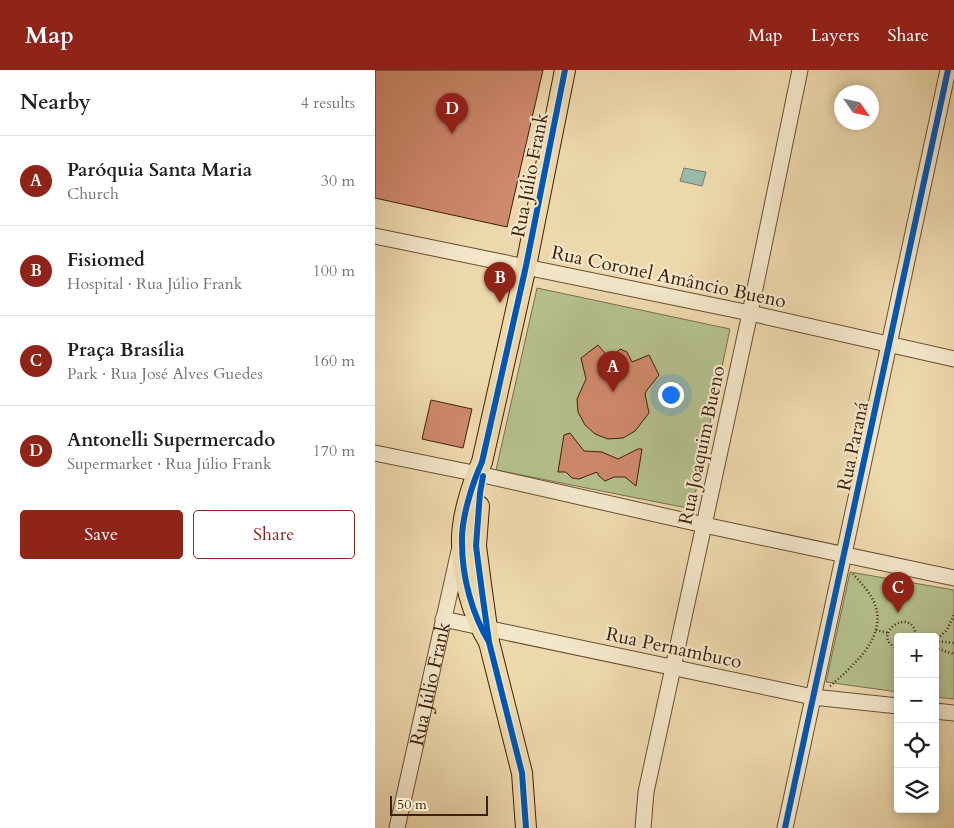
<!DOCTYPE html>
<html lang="en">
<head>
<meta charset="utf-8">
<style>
	:root { --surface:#fff; --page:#f2f2f2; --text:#202124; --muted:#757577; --line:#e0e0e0; --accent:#8f2418 }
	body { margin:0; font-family:Cardo,serif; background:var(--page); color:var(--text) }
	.controls { position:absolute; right:15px; bottom:15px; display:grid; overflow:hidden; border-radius:5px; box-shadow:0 2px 8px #0003 }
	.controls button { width:45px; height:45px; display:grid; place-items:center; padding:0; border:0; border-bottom:1px solid var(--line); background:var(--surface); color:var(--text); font:25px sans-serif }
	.compass { position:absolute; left:459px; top:15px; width:45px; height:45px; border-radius:50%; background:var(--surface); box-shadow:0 2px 8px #0003; rotate:124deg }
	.scale { position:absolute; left:15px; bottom:12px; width:98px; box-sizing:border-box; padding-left:5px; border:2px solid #3e200b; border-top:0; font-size:14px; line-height:18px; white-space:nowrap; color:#3e200b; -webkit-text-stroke:4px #f3e6c9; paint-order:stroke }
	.you { position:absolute; left:295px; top:324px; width:18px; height:18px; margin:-12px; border:4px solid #fff; border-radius:50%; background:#1a73e8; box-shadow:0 0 0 8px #1a73e833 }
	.badge { display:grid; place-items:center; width:32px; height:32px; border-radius:50%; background:var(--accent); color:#fff; font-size:16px; font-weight:700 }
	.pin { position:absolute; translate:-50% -41px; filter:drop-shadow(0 1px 2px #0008) }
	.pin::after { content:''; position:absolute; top:26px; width:18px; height:15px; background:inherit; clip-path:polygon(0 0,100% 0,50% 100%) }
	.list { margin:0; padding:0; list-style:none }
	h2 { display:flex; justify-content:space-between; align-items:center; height:65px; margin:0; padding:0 20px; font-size:21px }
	h2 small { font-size:16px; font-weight:400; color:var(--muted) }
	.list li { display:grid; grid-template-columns:32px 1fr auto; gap:15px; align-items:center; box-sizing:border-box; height:90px; padding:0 20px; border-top:1px solid var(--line) }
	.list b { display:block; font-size:19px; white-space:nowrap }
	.list p { margin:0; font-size:16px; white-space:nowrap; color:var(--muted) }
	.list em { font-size:16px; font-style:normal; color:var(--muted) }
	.actions { display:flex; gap:10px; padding:15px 20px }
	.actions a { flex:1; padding:11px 0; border:1px solid var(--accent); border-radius:5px; text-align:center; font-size:18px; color:var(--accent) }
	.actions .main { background:var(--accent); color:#fff }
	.icon { flex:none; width:28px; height:28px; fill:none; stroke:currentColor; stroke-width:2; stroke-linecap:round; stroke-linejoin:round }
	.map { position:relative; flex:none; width:579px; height:758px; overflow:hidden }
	header { display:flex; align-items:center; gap:30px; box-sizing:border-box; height:70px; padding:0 25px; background:var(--accent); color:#fff }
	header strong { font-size:24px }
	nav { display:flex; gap:28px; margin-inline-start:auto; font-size:18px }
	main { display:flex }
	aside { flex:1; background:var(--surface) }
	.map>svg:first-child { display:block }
</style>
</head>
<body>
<header>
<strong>Map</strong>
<nav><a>Map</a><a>Layers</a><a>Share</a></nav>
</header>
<main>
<aside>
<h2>Nearby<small>4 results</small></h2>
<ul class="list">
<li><span class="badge">A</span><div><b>Paróquia Santa Maria</b><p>Church</p></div><em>30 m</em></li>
<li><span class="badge">B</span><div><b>Fisiomed</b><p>Hospital · Rua Júlio Frank</p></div><em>100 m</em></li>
<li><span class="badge">C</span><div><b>Praça Brasília</b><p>Park · Rua José Alves Guedes</p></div><em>160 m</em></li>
<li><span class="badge">D</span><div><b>Antonelli Supermercado</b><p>Supermarket · Rua Júlio Frank</p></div><em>170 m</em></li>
</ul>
<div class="actions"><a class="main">Save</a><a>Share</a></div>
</aside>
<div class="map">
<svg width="579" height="758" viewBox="0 0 579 758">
	<rect width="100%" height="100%" fill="#edd8ac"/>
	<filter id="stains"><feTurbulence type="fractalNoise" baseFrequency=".004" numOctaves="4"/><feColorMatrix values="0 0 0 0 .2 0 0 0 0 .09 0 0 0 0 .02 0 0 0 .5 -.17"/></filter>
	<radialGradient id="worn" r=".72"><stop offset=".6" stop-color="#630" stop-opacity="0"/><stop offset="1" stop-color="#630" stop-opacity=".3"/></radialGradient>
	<g fill="#b4bf8d" stroke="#79704c">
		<polygon points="162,218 355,259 317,439 121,400"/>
		<polygon points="475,502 579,520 579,629 560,627 560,567 523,567 523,622 451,612"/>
	</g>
	<polygon fill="#99baaa" stroke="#757c6a" points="309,98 331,102 327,116 305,111"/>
	<g fill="#cf896c" stroke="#3e200b">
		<polygon points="0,0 168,0 132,157 0,128"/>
		<polygon points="223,275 235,289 245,279 252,282 257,292 274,285 284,305 272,320 270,324 274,343 260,361 248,368 233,369 220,364 210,355 203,342 202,329 211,309 206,288"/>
		<polygon points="56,330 97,339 88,378 47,369"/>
		<polygon points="195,363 209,381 227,382 243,389 263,379 267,379 261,416 250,407 239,407 230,411 224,406 222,402 204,409 197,408 191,402 183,402 189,365"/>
	</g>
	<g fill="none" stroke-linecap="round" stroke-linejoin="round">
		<g stroke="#6a4e33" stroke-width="17">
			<g id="minor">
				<polyline points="0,166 375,243 579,289"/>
				<polyline points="0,383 108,405 329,455 579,508"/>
				<polyline points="68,549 438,627 523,636"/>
				<polyline points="560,641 579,643"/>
				<path id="s1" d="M22,758L84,481"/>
				<polyline points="268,758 271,722 375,243 425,0"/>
				<polyline points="410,758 573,0"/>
			</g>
		</g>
		<g stroke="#3e200b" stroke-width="22">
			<g id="major">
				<polyline points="104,436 101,476 107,522 114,572 147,703 151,758"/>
				<path d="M114,572C97,544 87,507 87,473C86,449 97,414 107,392L151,196L190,0"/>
			</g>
		</g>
		<g stroke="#3e200b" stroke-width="2.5" stroke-dasharray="1 2.5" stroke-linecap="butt">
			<polyline points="501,560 513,563"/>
			<polyline points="560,571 572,560 579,545"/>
			<polyline points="560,571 579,573"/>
			<polyline points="560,578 579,584"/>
			<path d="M523,579C492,565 539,533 541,567"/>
			<path d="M455,616C478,596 514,566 499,532C494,521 486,513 478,504"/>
		</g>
		<use href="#minor" stroke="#f3e6c9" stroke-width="15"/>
		<use href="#major" stroke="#edd8ac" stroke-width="20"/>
		<g stroke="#f3e6c9" stroke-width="9">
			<g id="cycleway">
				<polyline points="108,406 105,423 101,476 107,522 114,572 147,703 151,758"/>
				<path d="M114,572C97,544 87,507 87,473C86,449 97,414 107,392L151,196L190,0"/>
				<polyline points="410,758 573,0"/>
			</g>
		</g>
		<use href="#cycleway" stroke="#0057b8" stroke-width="6"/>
	</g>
	<g text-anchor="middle" stroke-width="4.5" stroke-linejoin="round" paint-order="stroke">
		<g font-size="19" fill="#3e200b" stroke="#f3e6c9">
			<text transform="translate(154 105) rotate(-79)" y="7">Rua Júlio Frank</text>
			<text transform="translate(294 206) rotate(12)" y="7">Rua Coronel Amâncio Bueno</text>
			<text transform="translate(326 375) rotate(-78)" y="7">Rua Joaquim Bueno</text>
			<text transform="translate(477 376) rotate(-78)" y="7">Rua Paraná</text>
			<text transform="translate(299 577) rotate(12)" y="7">Rua Pernambuco</text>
			<text dy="7" stroke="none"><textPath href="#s1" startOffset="148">Rua Júlio Frank</textPath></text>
		</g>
	</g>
	<rect width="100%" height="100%" filter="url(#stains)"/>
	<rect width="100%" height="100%" fill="url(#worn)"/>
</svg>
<div class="controls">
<button>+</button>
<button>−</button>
<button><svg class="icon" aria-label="locate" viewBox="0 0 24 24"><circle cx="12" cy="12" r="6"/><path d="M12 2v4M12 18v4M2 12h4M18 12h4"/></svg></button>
<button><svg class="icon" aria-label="layers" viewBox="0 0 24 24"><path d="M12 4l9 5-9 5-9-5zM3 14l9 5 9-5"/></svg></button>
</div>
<svg class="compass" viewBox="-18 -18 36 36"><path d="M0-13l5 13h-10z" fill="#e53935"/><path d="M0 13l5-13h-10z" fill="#757577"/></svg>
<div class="scale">50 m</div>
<div class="you"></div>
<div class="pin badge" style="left:238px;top:322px">A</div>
<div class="pin badge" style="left:125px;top:233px">B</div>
<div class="pin badge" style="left:523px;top:543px">C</div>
<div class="pin badge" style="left:77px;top:64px">D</div>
</div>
</main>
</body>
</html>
